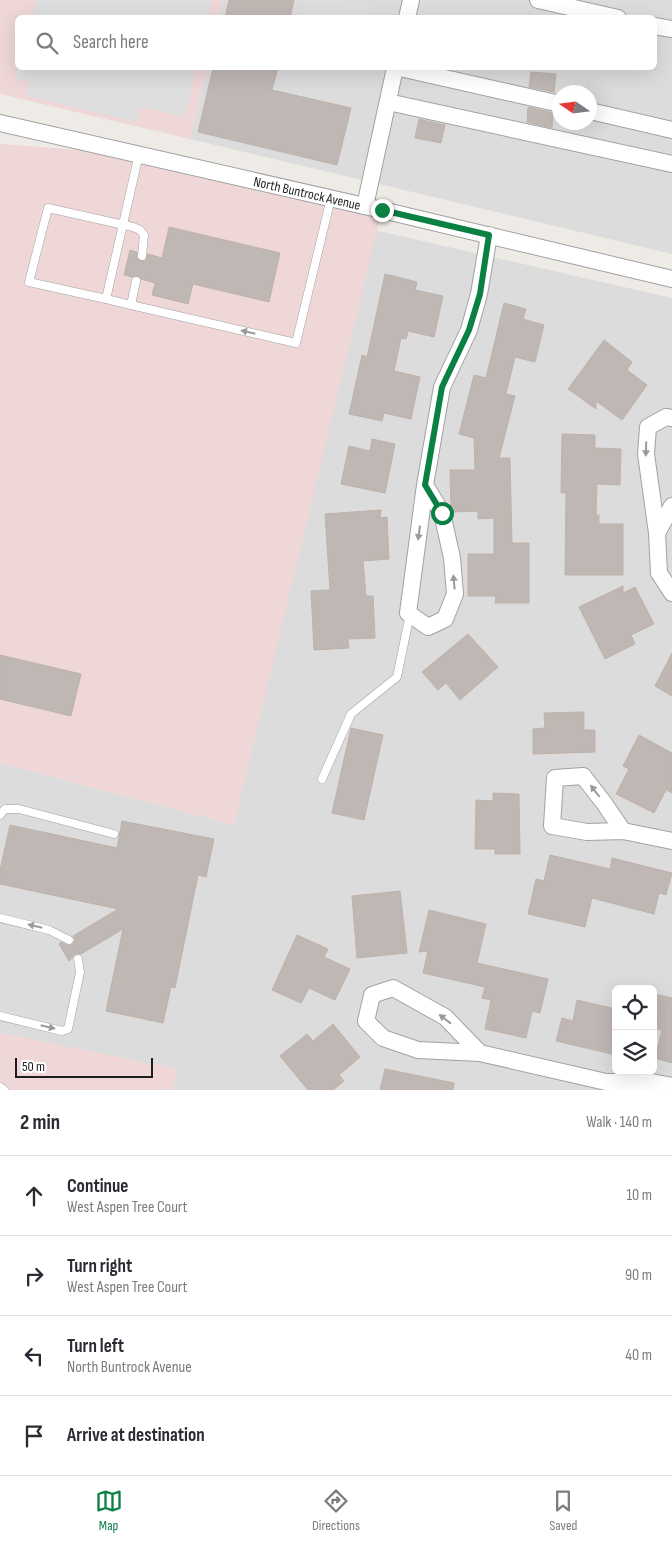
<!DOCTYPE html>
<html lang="en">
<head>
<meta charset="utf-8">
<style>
	:root { --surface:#fff; --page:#f2f2f3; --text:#2b2b33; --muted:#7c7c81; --line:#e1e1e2; --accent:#0b8043 }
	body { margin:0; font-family:"Sofia Sans Condensed",sans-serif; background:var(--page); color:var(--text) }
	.controls { position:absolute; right:15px; bottom:15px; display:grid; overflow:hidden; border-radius:8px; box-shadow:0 5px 20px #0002 }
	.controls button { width:45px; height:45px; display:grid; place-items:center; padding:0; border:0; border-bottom:1px solid var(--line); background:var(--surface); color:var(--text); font:25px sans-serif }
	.compass { position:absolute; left:552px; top:85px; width:45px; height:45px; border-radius:50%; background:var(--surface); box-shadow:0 5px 20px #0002; rotate:283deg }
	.scale { position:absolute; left:15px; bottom:12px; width:138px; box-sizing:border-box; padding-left:5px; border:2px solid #1e1e1e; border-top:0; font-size:14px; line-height:18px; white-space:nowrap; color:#1e1e1e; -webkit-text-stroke:4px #fff; paint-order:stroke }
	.stop { position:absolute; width:15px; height:15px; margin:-11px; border:4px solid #0b8043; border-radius:50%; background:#fff }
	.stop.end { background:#0b8043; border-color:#fff; box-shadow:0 1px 5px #0008 }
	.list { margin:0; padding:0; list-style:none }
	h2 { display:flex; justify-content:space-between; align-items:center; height:65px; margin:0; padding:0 20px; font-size:21px }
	h2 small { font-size:16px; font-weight:400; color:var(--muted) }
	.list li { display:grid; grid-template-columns:32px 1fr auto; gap:15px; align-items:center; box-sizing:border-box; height:80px; padding:0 20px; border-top:1px solid var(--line) }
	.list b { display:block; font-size:19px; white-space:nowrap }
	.list p { margin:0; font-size:16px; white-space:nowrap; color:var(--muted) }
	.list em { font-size:16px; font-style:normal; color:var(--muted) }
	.icon { flex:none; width:28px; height:28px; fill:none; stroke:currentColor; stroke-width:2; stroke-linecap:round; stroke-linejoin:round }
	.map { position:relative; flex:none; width:672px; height:1090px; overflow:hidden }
	.search { position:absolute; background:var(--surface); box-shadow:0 5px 20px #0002; left:15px; right:15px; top:15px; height:55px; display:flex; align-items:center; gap:12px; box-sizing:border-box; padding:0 18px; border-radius:8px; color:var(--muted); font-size:19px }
	.sheet { height:385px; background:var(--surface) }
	nav { display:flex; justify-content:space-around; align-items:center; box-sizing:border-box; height:70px; border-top:1px solid var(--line); background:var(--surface); font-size:14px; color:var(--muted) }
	nav a { display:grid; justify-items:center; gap:2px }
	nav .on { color:var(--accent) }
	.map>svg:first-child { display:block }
</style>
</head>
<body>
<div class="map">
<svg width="672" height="1090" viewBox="0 0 672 1090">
	<rect width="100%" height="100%" fill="#eeebe6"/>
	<g fill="#dcdcdc" fill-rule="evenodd">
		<path d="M222,0H672V254L190,139L207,68H654V18L218,17ZM560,92H590V122H560Z"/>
		<path d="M370,229L672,298V1090H172L177,1069L0,1033V763L234,825ZM616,989H653V1071H616Z"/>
	</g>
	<g fill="#eed7d6">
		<polygon points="0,0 222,0 218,17 18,18 18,68 207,68 190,139 0,94"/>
		<polygon points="0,144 139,154 382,210 234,825 0,763"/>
		<polygon points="0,1033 178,1069 172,1090 0,1090"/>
	</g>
	<g fill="#dedede">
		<polygon points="37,0 212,0 208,17 32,17"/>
		<polygon points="305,0 340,0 372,7 369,17 301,17"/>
		<polygon points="18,68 196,68 185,117 140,107 137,122 27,96 30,82 15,78"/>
	</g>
	<g fill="#beb7b3" stroke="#bfb2a9">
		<polygon points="229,0 294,0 290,18 225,18"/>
		<polygon points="213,68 278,68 272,90 351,108 337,165 198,132"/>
		<polygon points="531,72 556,74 554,92 529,87"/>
		<polygon points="528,107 553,113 552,128 527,122"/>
		<polygon points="419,119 445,125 441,143 415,138"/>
		<polygon points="169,227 280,253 269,302 193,284 188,304 152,295 155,283 141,279 138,276 132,277 124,275 130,250 137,252 137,258 141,261 146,260 148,254 162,258"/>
		<polygon points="385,274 417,282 415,290 443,296 434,337 408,331 406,339 401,338 394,371 420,377 411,419 384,413 382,421 349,414 362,355 367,357"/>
		<polygon points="504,303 526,309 523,319 544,325 535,362 515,357 506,394 515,396 499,458 510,458 512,543 529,543 529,603 495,603 496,596 468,596 468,554 494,554 494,518 478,519 478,511 452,512 451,508 450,470 475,470 474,438 459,434 474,375 486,378"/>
		<polygon points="604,340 632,362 627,370 647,385 622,420 596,401 596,409 568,389"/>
		<polygon points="562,434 595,435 595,448 621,449 620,485 597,484 596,515 599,515 599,524 623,524 623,575 565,575 566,493 561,493"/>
		<polygon points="372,439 395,444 385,493 341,484 349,446 370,451"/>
		<polygon points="381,510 380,518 387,517 389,559 363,561 366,596 373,596 375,638 348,639 349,648 314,650 311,591 330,590 325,514"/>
		<polygon points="623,586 623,593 635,587 654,624 631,635 635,644 605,659 579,607"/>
		<polygon points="468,634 498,667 460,700 446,683 438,690 422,672"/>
		<polygon points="672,653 672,696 655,686"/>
		<polygon points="0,655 81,674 71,716 0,699"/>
		<polygon points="584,712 584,730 595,730 595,752 533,754 533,729 545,728 544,713"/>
		<polygon points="351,728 383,735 364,820 332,813"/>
		<polygon points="639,735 672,753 672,793 666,790 654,813 616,794 629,769 623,766"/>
		<polygon points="493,793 519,794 520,854 495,854 495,849 475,849 476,800 493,801"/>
		<polygon points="122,821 214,839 206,877 198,875 175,988 171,987 163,1023 106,1011 123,929 81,954 75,954 69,961 59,944 61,942 67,945 72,945 75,940 73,936 118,909 0,884 0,870 10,825 117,848"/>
		<polygon points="550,855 610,869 612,858 672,873 666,895 659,893 654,914 592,898 585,927 528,914 536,879 544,881"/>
		<polygon points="400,891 407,953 357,958 352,896"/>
		<polygon points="429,910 486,924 477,963 548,979 540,1013 532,1011 526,1038 485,1029 491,1000 482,998 485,987 423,973 428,951 419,952"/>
		<polygon points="297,935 328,949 324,957 350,969 335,1000 309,988 301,1003 272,990"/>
		<polygon points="655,994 672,998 672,1063 655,1058 662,1030 653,1028 653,1003"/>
		<polygon points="577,1000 616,1009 611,1031 616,1032 616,1055 556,1041 562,1018 573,1021"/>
		<polygon points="333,1024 360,1057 339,1075 344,1081 333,1090 308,1090 280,1056 307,1034 313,1041"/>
		<polygon points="385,1069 454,1083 453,1090 380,1090"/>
	</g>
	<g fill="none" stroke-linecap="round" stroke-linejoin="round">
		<g stroke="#a2a2a2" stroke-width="9">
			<g id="lane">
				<polyline points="139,154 106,299 131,305 296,343 331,198"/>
				<polyline points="106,299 29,282 48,208 133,227 140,230 144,235 142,256"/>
				<polyline points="131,305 136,281"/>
				<polyline points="322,779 351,714 397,677 410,614"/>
				<polyline points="0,815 5,809 19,809 114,834"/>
				<polyline points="0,918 49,930 69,940"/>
				<polyline points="0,1016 62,1031 68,1029 80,972 78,959"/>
				<polyline points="0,1087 4,1090"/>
			</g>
		</g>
		<g stroke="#a2a2a2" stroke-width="18">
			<g id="street">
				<polyline points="538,0 618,18"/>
				<polyline points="407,18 411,0"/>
				<polyline points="654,26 672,29"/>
				<polyline points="400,68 560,104"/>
				<polyline points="388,102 672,164"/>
				<polyline points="590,111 672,130"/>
				<path id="s1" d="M0,123L382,210L672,279"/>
				<polyline points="365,206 395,68"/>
				<polyline points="672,418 666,417 648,427 646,454 657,533 659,573 672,593"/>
				<polyline points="425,485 442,513 452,558 455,594 445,619 428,627 408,613 425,485 442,387 469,330 479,294 489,235"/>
				<polyline points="657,533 672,506"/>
				<polyline points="623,831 604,803 583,776 555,778 552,826 587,832 623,831 672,841"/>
				<polyline points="480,1053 445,1017 393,988 372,995 366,1021 383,1038 418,1050 480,1053 606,1082 651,1082 672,1086"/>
			</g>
		</g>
		<use href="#lane" stroke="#fff" stroke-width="8"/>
		<use href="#street" stroke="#fff" stroke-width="16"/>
	</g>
	<defs><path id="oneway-solid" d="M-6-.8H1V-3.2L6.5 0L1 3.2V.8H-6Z" transform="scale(1.25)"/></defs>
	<g fill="#9a9a9a">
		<use href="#oneway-solid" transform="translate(248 332) rotate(-167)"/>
		<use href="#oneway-solid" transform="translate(646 449) rotate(92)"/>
		<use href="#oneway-solid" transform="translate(419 533) rotate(98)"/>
		<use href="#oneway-solid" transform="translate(454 582) rotate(-95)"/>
		<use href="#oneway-solid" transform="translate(595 791) rotate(-128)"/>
		<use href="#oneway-solid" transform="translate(35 926) rotate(-167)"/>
		<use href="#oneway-solid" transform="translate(445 1019) rotate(-142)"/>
		<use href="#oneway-solid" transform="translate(48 1027) rotate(13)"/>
	</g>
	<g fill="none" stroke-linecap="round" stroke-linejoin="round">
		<polyline stroke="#0b8043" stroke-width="6" points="382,210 489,235 480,294 469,330 442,387 425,485 442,513"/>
	</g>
	<g text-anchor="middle" stroke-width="5" stroke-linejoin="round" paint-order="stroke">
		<g font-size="14" fill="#1e1e1e" stroke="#fff">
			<text dy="5" stroke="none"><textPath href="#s1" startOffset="315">North Buntrock Avenue</textPath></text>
		</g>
	</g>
</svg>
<div class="controls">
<button><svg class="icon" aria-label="locate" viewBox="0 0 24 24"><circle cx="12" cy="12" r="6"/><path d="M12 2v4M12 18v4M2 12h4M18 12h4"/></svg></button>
<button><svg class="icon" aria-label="layers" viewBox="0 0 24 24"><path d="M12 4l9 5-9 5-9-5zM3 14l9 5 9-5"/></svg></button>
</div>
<svg class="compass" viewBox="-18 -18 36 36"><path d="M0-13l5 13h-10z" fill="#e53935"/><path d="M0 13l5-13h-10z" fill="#7c7c81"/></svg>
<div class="scale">50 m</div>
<div class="stop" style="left:442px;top:513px"></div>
<div class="stop end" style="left:382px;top:210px"></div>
<div class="search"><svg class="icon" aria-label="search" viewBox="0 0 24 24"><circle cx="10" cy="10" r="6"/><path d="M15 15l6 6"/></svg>Search here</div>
</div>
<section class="sheet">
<h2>2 min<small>Walk · 140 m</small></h2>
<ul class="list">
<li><svg class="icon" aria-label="ahead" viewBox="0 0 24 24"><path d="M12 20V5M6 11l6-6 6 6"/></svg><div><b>Continue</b><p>West Aspen Tree Court</p></div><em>10 m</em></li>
<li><svg class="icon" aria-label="right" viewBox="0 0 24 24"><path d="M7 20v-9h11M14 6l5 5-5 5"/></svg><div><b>Turn right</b><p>West Aspen Tree Court</p></div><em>90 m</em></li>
<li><svg class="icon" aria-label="left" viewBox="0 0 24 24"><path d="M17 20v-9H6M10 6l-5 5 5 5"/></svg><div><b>Turn left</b><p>North Buntrock Avenue</p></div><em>40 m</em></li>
<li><svg class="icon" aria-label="arrive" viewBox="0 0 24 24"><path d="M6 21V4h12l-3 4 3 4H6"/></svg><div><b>Arrive at destination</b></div></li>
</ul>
</section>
<nav>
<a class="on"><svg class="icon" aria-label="map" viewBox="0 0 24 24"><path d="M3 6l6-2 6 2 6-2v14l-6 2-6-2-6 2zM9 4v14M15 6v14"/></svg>Map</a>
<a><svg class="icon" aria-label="directions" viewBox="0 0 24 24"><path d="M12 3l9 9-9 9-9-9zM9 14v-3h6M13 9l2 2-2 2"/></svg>Directions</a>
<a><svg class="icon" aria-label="saved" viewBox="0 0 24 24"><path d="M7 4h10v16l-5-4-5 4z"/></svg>Saved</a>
</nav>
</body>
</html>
